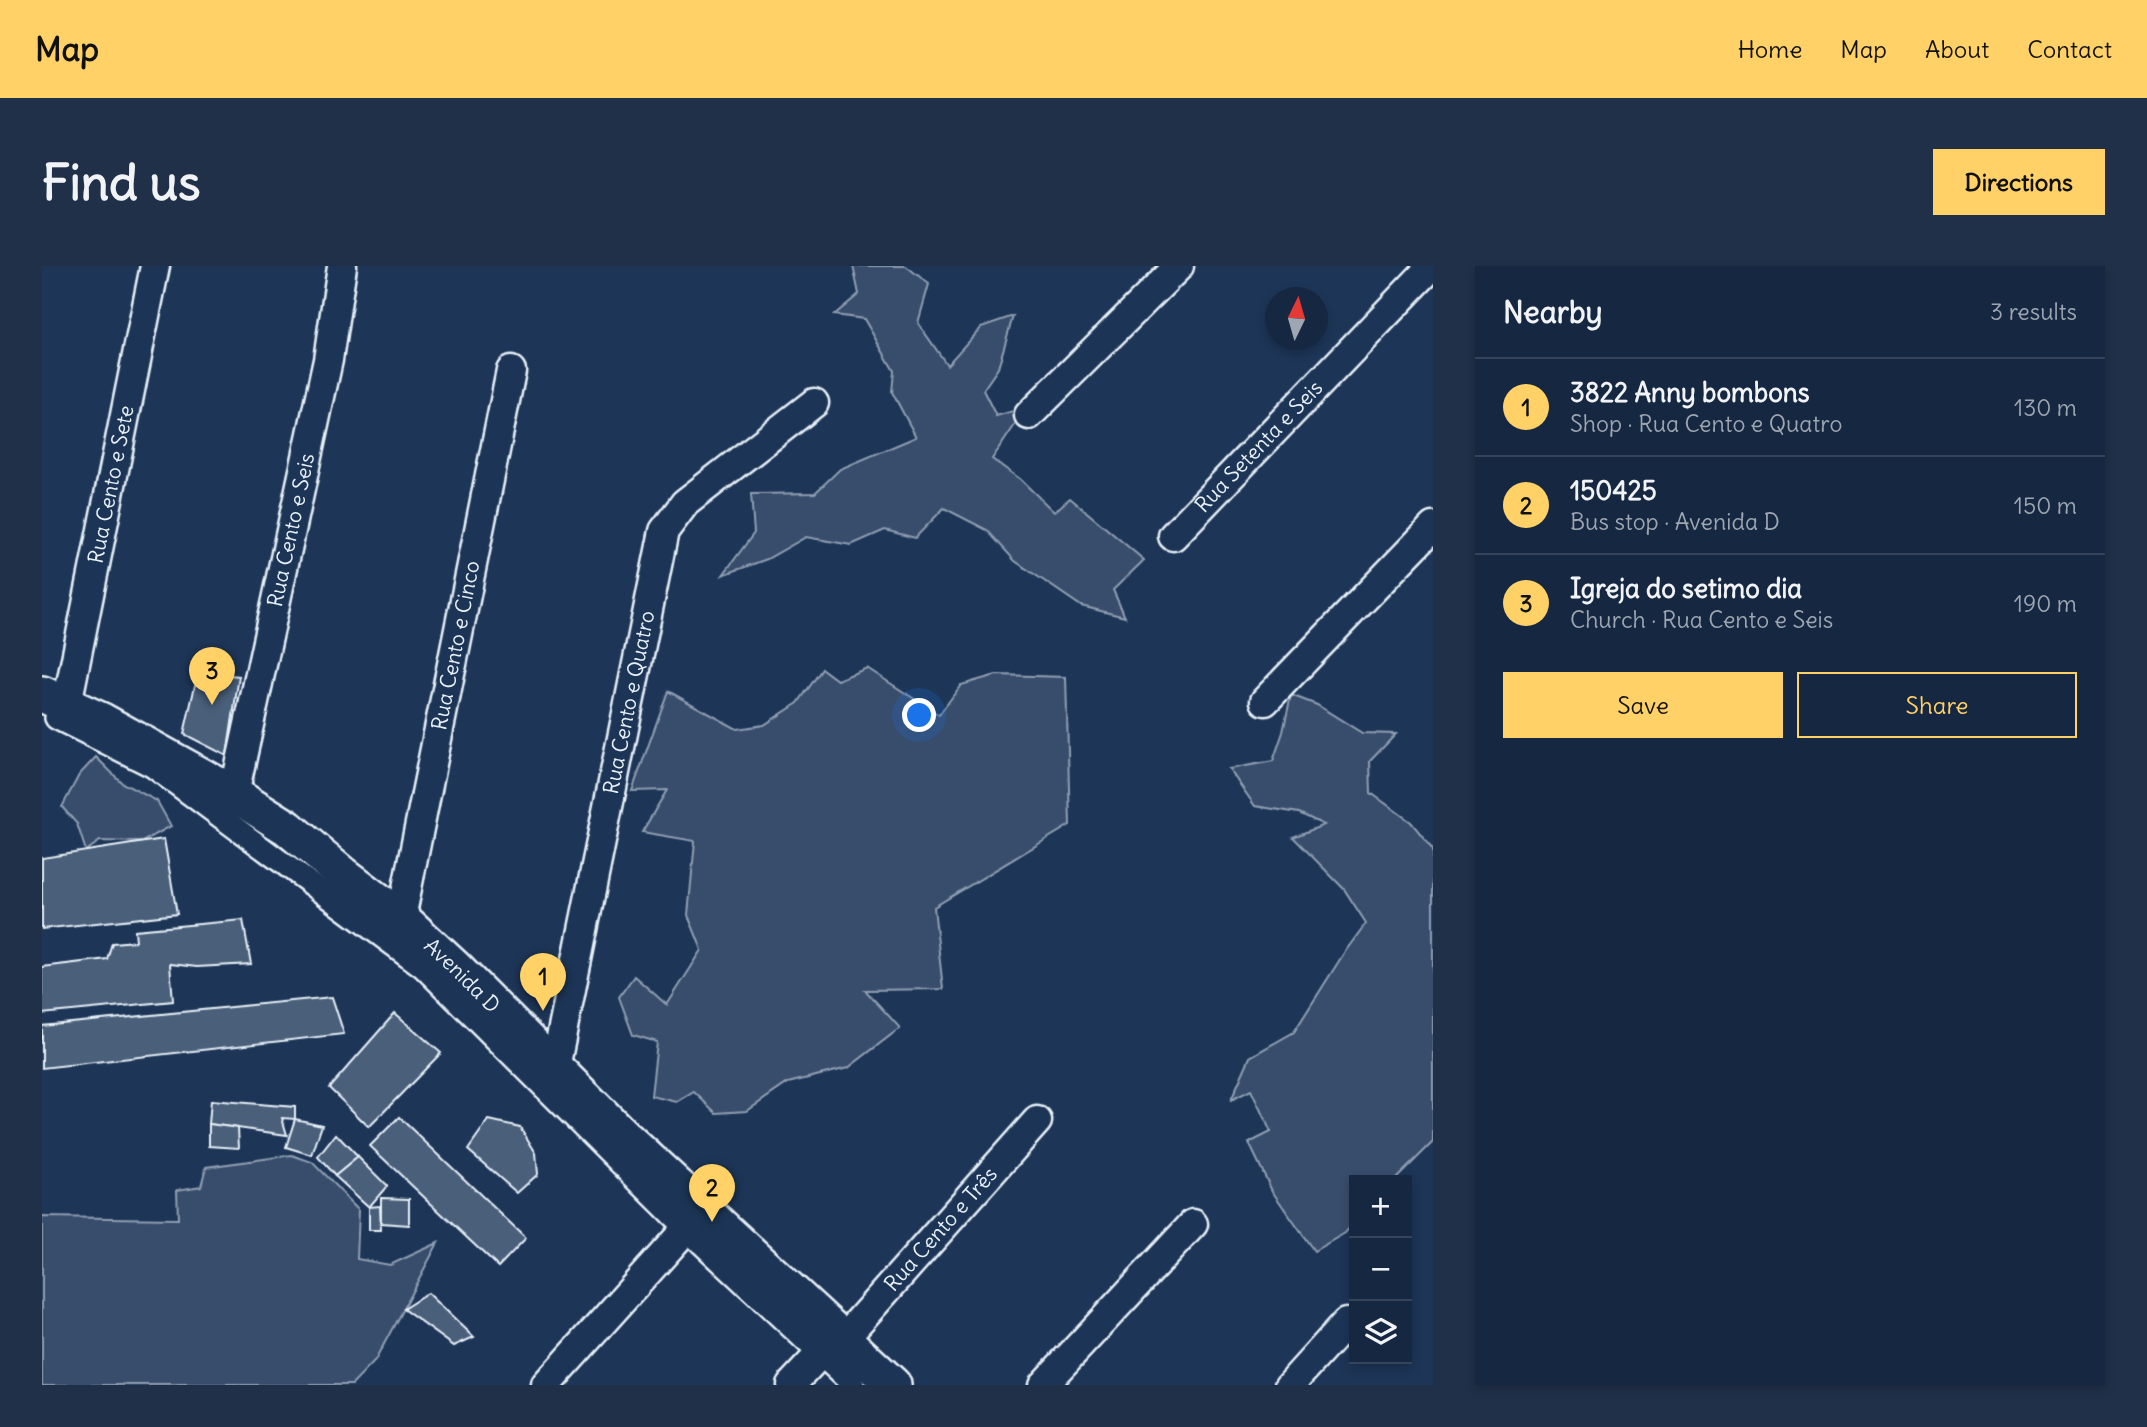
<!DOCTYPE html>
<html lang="en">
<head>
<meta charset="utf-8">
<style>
	:root { --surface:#162841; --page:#1f3048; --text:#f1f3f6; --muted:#9ea6b1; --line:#35445a; --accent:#ffd166 }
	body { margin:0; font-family:Delius,sans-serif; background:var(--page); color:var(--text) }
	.controls { position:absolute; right:21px; bottom:21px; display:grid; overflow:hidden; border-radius:0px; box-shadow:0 4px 10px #0003 }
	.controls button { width:63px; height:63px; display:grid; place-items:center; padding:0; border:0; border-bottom:2px solid var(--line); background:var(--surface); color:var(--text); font:35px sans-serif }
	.compass { position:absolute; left:1223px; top:21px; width:63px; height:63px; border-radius:50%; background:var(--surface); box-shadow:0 4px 10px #0003; rotate:5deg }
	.you { position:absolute; left:878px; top:450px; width:24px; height:24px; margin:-18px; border:5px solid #fff; border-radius:50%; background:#1a73e8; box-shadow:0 0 0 10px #1a73e833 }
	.badge { display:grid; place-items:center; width:46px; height:46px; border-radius:50%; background:var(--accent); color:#111; font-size:23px; font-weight:700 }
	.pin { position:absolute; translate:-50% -58px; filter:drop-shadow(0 2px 4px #0008) }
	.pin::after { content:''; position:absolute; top:37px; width:24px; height:21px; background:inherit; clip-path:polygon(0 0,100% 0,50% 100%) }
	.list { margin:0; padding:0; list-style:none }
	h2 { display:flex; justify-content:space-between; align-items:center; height:91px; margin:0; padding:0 28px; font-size:30px }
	h2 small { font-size:23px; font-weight:400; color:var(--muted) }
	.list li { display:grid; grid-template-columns:46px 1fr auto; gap:21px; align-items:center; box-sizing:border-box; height:98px; padding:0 28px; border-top:2px solid var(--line) }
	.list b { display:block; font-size:26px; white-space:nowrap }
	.list p { margin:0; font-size:23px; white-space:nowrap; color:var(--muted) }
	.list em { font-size:23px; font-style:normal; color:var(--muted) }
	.actions { display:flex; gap:14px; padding:21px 28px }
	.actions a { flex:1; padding:16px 0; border:2px solid var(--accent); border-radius:0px; text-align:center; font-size:24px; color:var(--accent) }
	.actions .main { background:var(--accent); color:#111 }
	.icon { flex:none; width:38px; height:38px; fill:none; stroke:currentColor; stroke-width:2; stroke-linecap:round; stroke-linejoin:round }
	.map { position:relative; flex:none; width:1391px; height:1119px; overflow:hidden; border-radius:0px }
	header { display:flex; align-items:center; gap:42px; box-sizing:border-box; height:98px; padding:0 35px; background:var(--accent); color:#111 }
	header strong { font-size:33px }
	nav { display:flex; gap:38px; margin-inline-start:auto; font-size:24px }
	.intro { display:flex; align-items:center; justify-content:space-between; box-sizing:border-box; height:168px; padding:0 42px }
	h1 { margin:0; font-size:49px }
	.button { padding:18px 32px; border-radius:0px; background:var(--accent); color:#111; font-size:24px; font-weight:700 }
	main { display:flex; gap:42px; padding:0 42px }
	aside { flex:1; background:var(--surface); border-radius:0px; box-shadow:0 4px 10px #0003 }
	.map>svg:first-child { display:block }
</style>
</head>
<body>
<header>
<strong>Map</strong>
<nav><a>Home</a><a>Map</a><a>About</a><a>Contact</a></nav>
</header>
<div class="intro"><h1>Find us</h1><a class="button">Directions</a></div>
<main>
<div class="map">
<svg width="1391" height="1119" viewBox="0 0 1391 1119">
	<rect width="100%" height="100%" fill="#1d3557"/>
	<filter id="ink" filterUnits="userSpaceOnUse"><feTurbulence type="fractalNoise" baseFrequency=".0143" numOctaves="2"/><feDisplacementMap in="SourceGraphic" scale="14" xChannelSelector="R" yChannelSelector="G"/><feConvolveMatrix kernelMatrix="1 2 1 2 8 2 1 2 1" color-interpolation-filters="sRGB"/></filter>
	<g filter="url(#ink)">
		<g fill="#374d6c" stroke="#909fb2" stroke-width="2">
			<polygon points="811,0 864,0 887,18 876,57 905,99 939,61 971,50 956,102 941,124 954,150 985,141 950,193 978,213 1012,246 1028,232 1102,294 1071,324 1083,351 1039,340 973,295 945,264 902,242 873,272 843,264 809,279 764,271 725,293 681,309 712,267 709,228 773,227 798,203 874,171 850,126 852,105 822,53 792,49 817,28"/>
			<polygon points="825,402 897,449 919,419 954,409 1024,411 1028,559 892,641 901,723 823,724 858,762 806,802 746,817 705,845 674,847 652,826 635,836 609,830 615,776 591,769 577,731 592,710 625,739 660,684 646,649 653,575 600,566 625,524 590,525 626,425 695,463 722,459 756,437 780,403 795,414"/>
			<polygon points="1249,429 1275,439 1320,467 1354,468 1328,495 1329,527 1369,556 1391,583 1391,876 1353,914 1312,914 1312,957 1303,967 1272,985 1230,925 1207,877 1229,866 1209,824 1189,834 1208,791 1252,766 1302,687 1324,657 1302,623 1251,571 1282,559 1257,547 1213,540 1187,503 1231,495 1241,466"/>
			<polygon points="54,491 80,517 115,535 129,560 100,576 58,575 44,585 35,558 20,541 37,509"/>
			<polygon points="250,889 270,896 317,944 315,993 348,999 396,977 333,1095 310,1119 0,1119 0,951 136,953 135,924 159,920 164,901"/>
		</g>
		<g fill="#495e7a" stroke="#e8f1f8" stroke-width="2">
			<polygon points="156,406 197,410 185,490 142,468"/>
			<polygon points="122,573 135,648 0,663 0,592"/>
			<polygon points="201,654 209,698 155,701 128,698 131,735 0,748 0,701 65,693 70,677 94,675 93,664"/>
			<polygon points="290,731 302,768 0,802 0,760"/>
			<polygon points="353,747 399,787 327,861 287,822"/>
			<polygon points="169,834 253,841 253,853 240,852 245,869 167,858"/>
			<polygon points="357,851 484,972 456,1001 328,880"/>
			<polygon points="253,853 280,859 270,889 244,881"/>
			<polygon points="447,854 478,861 494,887 496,908 475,927 426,884"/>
			<polygon points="167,858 196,862 197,882 167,880"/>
			<polygon points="294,868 316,891 293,910 276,891"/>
			<polygon points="316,891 345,920 327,941 293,910"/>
			<polygon points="339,932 367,933 367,959 339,957"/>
			<polygon points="338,940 339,964 327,964 327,941"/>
			<polygon points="386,1027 432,1071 412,1080 361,1043"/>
		</g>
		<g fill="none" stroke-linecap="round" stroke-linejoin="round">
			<g stroke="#e8f1f8" stroke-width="26">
				<polyline id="pedestrian" points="14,452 110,500 381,701 644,963 811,1119"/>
			</g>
			<g stroke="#e8f1f8" stroke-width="33">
				<g id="minor">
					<polyline points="987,149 1137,0"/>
					<path id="s1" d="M1131,270L1390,0"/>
					<polyline points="1223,435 1391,261"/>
					<path id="s2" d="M25,438L113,0"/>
					<path id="s3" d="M192,528L286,94L300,0"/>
					<path id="s4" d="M359,652L469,105"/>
					<path id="s5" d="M513,802L622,265L643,237L772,137"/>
					<polyline points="504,1119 644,963 664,946"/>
					<path id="s6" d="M749,1119L777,1089L802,1072L995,855"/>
					<polyline points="1001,1119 1151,958"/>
					<polyline points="1248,1119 1304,1057"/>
				</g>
			</g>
			<g stroke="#e8f1f8" stroke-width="40">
				<g id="tertiary">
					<path id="s7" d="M0,428L60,455L192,528L246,562L302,609L359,652L412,701L579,868L851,1119"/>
				</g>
			</g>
			<use href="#pedestrian" stroke="#1d3557" stroke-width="21"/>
			<use href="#minor" stroke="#1d3557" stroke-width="28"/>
			<use href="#tertiary" stroke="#1d3557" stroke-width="35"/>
		</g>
	</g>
	<g text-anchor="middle" stroke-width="5" stroke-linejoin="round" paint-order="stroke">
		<g font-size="21" fill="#e8f1f8" stroke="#1d3557">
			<text dy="7" stroke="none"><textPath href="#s1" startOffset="124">Rua Setenta e Seis</textPath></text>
			<text dy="7" stroke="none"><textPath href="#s2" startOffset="224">Rua Cento e Sete</textPath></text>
			<text dy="7" stroke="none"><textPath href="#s3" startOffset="270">Rua Cento e Seis</textPath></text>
			<text dy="7" stroke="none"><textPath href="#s4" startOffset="278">Rua Cento e Cinco</textPath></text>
			<text dy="7" stroke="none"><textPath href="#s5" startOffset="373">Rua Cento e Quatro</textPath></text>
			<text dy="7" stroke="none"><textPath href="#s7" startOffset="509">Avenida D</textPath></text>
			<text dy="7" stroke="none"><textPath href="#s6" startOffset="217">Rua Cento e Três</textPath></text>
		</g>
	</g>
</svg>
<div class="controls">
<button>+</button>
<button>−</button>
<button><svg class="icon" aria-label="layers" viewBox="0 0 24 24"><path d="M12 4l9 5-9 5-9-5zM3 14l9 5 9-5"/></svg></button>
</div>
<svg class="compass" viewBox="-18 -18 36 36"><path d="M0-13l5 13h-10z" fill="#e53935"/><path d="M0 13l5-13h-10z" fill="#9ea6b1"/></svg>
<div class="you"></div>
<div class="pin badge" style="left:501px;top:745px">1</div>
<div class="pin badge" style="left:670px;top:956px">2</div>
<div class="pin badge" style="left:170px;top:439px">3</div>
</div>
<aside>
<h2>Nearby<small>3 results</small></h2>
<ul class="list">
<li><span class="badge">1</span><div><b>3822 Anny bombons</b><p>Shop · Rua Cento e Quatro</p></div><em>130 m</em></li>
<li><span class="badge">2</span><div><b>150425</b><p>Bus stop · Avenida D</p></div><em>150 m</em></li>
<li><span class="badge">3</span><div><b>Igreja do setimo dia</b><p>Church · Rua Cento e Seis</p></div><em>190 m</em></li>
</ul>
<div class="actions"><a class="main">Save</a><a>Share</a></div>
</aside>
</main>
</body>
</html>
